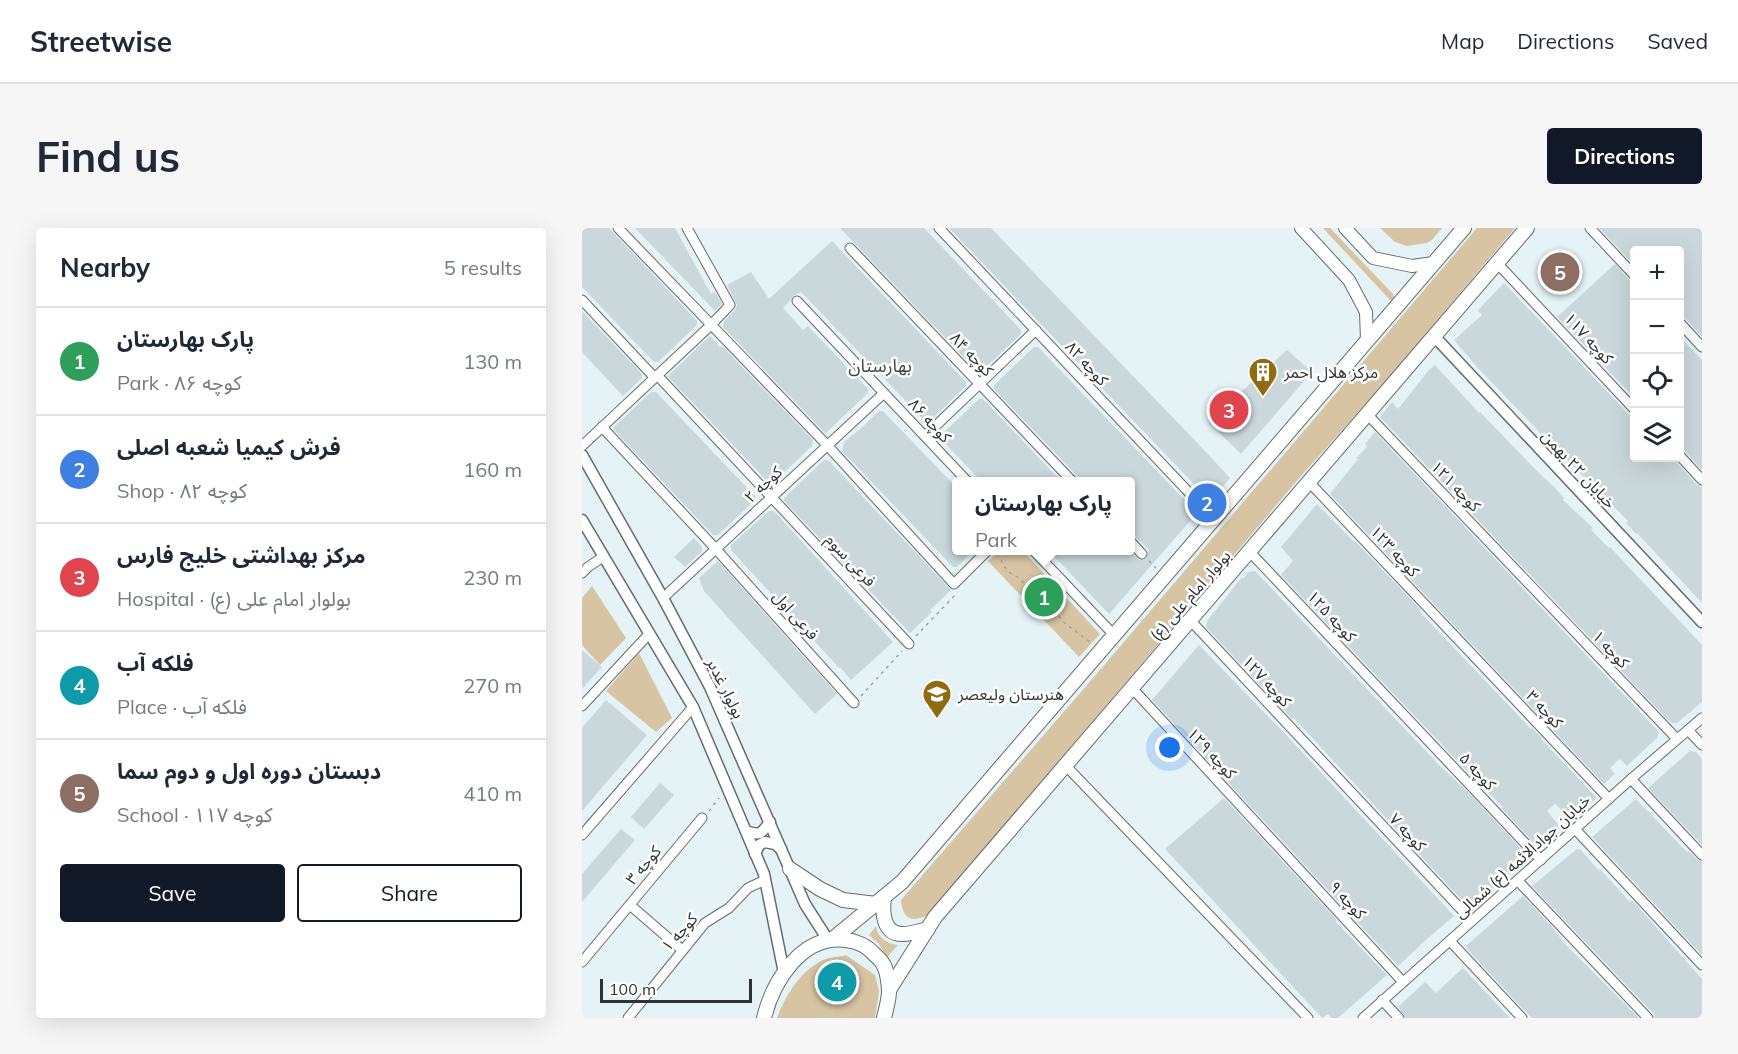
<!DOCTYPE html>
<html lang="en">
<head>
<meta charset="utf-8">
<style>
	:root { --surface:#fff; --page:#f6f6f7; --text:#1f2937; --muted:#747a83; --line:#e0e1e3; --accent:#111827 }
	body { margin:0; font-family:Mulish,"Noto Sans Arabic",sans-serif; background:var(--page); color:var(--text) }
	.controls { position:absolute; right:18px; top:18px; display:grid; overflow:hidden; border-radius:6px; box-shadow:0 6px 24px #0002 }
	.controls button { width:54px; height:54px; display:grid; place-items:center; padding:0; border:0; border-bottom:2px solid var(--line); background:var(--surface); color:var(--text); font:30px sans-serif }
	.scale { position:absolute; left:18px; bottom:15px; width:152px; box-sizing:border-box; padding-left:6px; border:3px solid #2d3234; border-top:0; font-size:16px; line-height:21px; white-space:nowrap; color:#2d3234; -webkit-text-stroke:4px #fff; paint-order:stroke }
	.you { position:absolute; left:588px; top:520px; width:21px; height:21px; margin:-15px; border:4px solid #fff; border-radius:50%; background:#1a73e8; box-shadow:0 0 0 9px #1a73e833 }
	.badge { display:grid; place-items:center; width:39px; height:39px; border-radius:50%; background:var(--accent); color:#fff; font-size:20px; font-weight:700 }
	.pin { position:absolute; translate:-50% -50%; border:3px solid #fff; box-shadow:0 2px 6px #0006 }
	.popup { position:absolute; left:370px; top:249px; width:183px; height:78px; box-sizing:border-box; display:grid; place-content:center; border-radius:6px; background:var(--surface); filter:drop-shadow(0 2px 4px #0005); font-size:20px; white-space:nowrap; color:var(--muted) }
	.popup b { font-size:22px; color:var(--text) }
	.popup::after { content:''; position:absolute; left:50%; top:100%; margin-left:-12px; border:12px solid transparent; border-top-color:var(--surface) }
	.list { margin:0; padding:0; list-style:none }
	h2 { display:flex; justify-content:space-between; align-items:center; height:78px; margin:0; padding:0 24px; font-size:26px }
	h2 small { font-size:20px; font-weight:400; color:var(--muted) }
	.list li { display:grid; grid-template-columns:39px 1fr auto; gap:18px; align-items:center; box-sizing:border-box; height:108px; padding:0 24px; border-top:2px solid var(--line) }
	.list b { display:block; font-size:22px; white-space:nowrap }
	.list p { margin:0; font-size:20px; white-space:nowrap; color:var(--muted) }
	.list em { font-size:20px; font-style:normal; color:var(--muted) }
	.actions { display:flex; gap:12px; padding:18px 24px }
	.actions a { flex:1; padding:14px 0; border:2px solid var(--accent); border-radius:6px; text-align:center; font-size:21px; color:var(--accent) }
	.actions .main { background:var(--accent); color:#fff }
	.icon { flex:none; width:33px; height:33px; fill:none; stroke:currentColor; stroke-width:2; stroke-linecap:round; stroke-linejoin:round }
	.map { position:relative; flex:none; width:1120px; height:790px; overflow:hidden; border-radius:6px }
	header { display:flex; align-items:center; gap:36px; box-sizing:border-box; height:84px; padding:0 30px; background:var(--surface); border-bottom:2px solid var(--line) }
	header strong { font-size:28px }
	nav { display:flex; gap:33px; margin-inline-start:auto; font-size:21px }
	.intro { display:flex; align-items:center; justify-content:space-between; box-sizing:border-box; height:144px; padding:0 36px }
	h1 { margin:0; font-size:42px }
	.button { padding:15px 27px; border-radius:6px; background:var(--accent); color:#fff; font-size:21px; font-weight:700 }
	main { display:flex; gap:36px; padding:0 36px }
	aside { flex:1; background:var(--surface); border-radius:6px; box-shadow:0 6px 24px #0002 }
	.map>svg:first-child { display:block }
</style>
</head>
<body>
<header>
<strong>Streetwise</strong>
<nav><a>Map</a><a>Directions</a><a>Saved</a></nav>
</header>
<div class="intro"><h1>Find us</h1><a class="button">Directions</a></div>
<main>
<aside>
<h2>Nearby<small>5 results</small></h2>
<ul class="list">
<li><span class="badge" style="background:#2e9e5b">1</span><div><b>پارک بهارستان</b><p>Park · کوچه ۸۶</p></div><em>130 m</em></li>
<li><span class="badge" style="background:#3f7fe0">2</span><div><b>فرش کیمیا شعبه اصلی</b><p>Shop · کوچه ۸۲</p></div><em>160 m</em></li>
<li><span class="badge" style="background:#e0444e">3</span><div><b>مرکز بهداشتی خلیج فارس</b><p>Hospital · بولوار امام علی (ع)</p></div><em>230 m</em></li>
<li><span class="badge" style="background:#0f9aa8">4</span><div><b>فلکه آب</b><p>Place · فلکه آب</p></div><em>270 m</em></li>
<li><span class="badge" style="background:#8d6e63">5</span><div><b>دبستان دوره اول و دوم سما</b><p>School · کوچه ۱۱۷</p></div><em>410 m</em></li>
</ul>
<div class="actions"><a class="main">Save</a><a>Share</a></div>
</aside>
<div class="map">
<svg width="1120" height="790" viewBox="0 0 1120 790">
	<rect width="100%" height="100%" fill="#e5f3f7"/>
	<g fill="#d6c4a3">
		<polygon points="741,0 748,0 811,66 813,71 810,73 809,73"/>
		<polygon points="798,0 860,0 850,12 845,15 825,18 813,14"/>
		<path d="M895,0H933L804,153L719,248L346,687C329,695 321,691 319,672L518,442Z"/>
		<polygon points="418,322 441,323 518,406 497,429 406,333"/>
		<polygon points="10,358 44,410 18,437 0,417 0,370"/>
		<polygon points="57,425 90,490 74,504 24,463"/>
		<path d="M294,698C295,709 305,716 316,717L305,729L297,716L287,707Z"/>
		<path d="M264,727L293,747L297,763L293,790H195C203,768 219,742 241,732C248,729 257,729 264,727Z"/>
	</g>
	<g fill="#cad8dc">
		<polygon points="0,0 27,0 115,93 115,97 76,134 72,134 0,59"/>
		<polygon points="53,0 93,0 129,66 133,64 140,76 133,83"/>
		<polygon points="258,0 342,0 439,102 439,106 399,144 395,143"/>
		<polygon points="367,0 409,0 621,221 648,250 629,274"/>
		<polygon points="1017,0 1118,0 1120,2 1120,109 1103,90 1098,87 1098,22 1053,22 1053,38"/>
		<polygon points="250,13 384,154 384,158 347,194 343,193 219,64 211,68 208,73 201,80 221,102 226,98 286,161 286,165 244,205 243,205 141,99 142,93 153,82 155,77 145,57 169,44 187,71"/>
		<polygon points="1033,36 1047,52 1053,54 1053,170 975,89"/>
		<polygon points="922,55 1053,193 1053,230 1091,230 1115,257 1120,259 1120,375 1055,305 1054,306 1044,295 1046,293 966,213 896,140 872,112 900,87 896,83 897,81"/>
		<polygon points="0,83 60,146 60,150 41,168 0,124"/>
		<polygon points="128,108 138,119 140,118 231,212 230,218 191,255 187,255 87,150 87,147"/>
		<polygon points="1098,109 1120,132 1120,242 1103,223 1098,221"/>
		<polygon points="452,119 456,119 615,285 527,386 466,322 548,322 557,332 564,331 567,322 549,304 549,254 501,254 412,161 412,157"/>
		<polygon points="705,122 730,144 659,226 626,194"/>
		<polygon points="853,137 897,185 898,184 950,238 972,259 982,270 981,272 1011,300 1009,302 1027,320 1028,319 1120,417 1120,474 1095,495 1090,495 1085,491 798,189 810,174 816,181 847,142"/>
		<polygon points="69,164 74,164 173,268 173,272 136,307 131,307 32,202 32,199"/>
		<polygon points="397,171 401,171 480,254 400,254 359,211 359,207"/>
		<polygon points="297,183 301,183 375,260 375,322 392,322 375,339 371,339 260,223 262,214 278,201"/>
		<polygon points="793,204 1077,504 1075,510 1045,538 1038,531 1028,540 1033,546 1022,556 748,266 776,231 774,230 785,219 783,216"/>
		<polygon points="242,232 246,232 369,362 348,382 350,384 328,405 202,273 202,270"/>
		<polygon points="735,276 772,314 773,313 839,382 837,383 854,401 949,501 950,500 960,510 959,511 1015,570 989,591 973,576 965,583 979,600 957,620 919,580 921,579 881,539 699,347 711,333 699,319"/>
		<polygon points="187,283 192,283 311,414 269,452 258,439 257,440 149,322 149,317"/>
		<polygon points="112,310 120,319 120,323 103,339 92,329"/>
		<polygon points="136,333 255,466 233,486 122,363 117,350"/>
		<polygon points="673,343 857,537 887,565 944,626 942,632 922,651 889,679 874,666 712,490 710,491 624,399 625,393 660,349 661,351 666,344"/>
		<polygon points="617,417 708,511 872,688 838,717 839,717 816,738 570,472"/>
		<polygon points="0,422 20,439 0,461"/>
		<polygon points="24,472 65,507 0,583 0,500"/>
		<polygon points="1108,523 1114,524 1120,531 1120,617 1066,560"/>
		<polygon points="78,555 92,567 62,601 49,589"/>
		<polygon points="642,570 755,692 754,694 805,747 756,790 750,790 746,786 740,790 583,621"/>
		<polygon points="1054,571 1105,624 1107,623 1116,632 1120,634 1120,727 1010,609"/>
		<polygon points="39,601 53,612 0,674 0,646"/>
		<polygon points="995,621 999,622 1018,644 1017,640 1048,674 1050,672 1120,751 1120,790 1073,790 1071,785 950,658"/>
		<polygon points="941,668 971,700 983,716 1057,790 950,790 942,782 885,721 885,717"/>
		<polygon points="881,740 928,790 824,790 816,779 843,754 854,765"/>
	</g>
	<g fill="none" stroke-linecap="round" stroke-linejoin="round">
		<g stroke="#616d70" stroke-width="11">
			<g id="minor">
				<polyline points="36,0 245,217 372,356 406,322"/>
				<polyline points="357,0 632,291"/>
				<polyline points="1008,0 1052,47"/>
				<polyline points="268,20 491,254"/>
				<polyline points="915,35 1052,181"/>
				<polyline points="0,72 72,149"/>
				<polyline points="215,73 386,254"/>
				<polyline points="1098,95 1120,119"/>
				<polyline points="75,147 327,416"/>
				<polyline points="785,186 1095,511"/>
				<polyline points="20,199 133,320 272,475"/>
				<polyline points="343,208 454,102"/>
				<polyline points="0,218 129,97 148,77 105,0"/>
				<polyline points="1098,228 1120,252"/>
				<polyline points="727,254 1027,571"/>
				<polyline points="549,314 560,326"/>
				<polyline points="451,322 532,407"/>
				<polyline points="667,323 959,632"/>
				<polyline points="0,345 6,339 21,329"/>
				<polyline points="81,370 302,165"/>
				<polyline points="608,392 890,693"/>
				<polyline points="550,460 821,754"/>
				<polyline points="0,478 67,406"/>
				<polyline points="1106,502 1120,517"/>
				<polyline points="483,537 726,790"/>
				<polyline points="1049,551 1120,627"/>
				<polyline points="993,601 1120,737"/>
				<polyline points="0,607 111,479"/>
				<polyline points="936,653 1066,790"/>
				<polyline points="48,677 100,722"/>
				<polyline points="868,713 940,790"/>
				<polyline points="0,734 120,590"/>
				<polyline points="800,772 817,790"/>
				<polyline points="46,790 123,695 147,680 166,660 183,652"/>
				<polyline points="781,790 1049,551 1120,490"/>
			</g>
		</g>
		<g stroke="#616d70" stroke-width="13">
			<g id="tertiary">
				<polyline points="852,108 1120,394"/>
				<polyline points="0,227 81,370 128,459 223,676 246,712"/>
				<polyline points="0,292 111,479 182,646 202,745"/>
				<path d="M164,603C178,608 179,606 188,594"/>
				<polyline points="173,626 177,617 183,614 193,616 199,621"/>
			</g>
		</g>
		<g stroke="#616d70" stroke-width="14">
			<g id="secondary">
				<polyline points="719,0 767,52 784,84 785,112"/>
				<polyline points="763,0 791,30 830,38 852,35"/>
			</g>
		</g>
		<g stroke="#616d70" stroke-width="16">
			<g id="primary">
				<polyline points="208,641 238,661 261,672 294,676"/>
				<path d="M302,669C300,684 301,707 321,706C329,706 338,703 346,701"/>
				<polyline points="252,710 320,654 882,0"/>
				<polyline points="307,762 353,689 945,0"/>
				<path d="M182,790C191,753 220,706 264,712C274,713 285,718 292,726C295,729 299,732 301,736C305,742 307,756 307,763C307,772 304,781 302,790"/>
			</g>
		</g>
		<g stroke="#98a3a6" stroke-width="1.5" stroke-dasharray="3 4.5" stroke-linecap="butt">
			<polyline points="416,325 422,338 428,345 437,350 457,370 469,375 480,393 508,414"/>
			<polyline points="567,333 574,340"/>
			<polyline points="334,408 374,366"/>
			<polyline points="279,468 320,423"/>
			<polyline points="127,583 137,570"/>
		</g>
		<use href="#minor" stroke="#fff" stroke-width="9"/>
		<use href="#tertiary" stroke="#fff" stroke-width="10"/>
		<use href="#secondary" stroke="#fff" stroke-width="12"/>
		<use href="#primary" stroke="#fff" stroke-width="14"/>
	</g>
	<defs>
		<g id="building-pin" transform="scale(1.5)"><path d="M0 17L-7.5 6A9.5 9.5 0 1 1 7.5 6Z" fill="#916b11" stroke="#fff"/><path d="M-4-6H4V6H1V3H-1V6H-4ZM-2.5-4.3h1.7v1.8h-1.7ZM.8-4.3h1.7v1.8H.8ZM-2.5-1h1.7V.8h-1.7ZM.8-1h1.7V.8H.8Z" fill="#fff"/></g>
		<g id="school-pin" transform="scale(1.5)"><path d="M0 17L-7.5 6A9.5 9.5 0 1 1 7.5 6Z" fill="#916b11" stroke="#fff"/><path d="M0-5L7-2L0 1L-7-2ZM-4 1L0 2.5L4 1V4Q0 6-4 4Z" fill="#fff"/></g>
	</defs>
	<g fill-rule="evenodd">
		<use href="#building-pin" x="681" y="144"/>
		<use href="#school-pin" x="355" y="466"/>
	</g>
	<g text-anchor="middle" stroke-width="5" stroke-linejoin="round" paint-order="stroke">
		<g font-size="16" fill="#2d3234" stroke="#fff">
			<text transform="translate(1007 110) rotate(47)" y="6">کوچه ۱۱۷</text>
			<text transform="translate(390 126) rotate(46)" y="6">کوچه ۸۴</text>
			<text transform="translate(505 135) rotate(47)" y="6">کوچه ۸۲</text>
			<text transform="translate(348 192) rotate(47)" y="6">کوچه ۸۶</text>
			<text transform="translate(997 241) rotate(47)" y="6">خیابان ۲۲ بهمن</text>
			<text transform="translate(181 256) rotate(-43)" y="6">کوچه ۲</text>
			<text transform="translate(874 258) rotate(46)" y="6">کوچه ۱۲۱</text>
			<text transform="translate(813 323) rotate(47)" y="6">کوچه ۱۲۳</text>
			<text transform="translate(269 332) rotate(47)" y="6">فرعی سوم</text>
			<text transform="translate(608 367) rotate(-49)" y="6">بولوار امام علی (ع)</text>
			<text transform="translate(214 387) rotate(48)" y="6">فرعی اول</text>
			<text transform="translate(750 388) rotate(47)" y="6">کوچه ۱۲۵</text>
			<text transform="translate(1029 421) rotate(46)" y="6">کوچه ۱</text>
			<text transform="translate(685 453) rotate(47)" y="6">کوچه ۱۲۷</text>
			<text transform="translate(144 460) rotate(64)" y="6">بولوار غدیر</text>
			<text transform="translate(963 481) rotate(47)" y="6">کوچه ۳</text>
			<text transform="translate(630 525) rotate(47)" y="6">کوچه ۱۲۹</text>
			<text transform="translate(896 543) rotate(47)" y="6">کوچه ۵</text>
			<text transform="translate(826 604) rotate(47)" y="6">کوچه ۷</text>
			<text transform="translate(940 628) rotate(-42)" y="6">خیابان جوادالائمه (ع) شمالی</text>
			<text transform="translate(61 637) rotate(-50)" y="6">کوچه ۳</text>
			<text transform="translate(766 672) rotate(47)" y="6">کوچه ۹</text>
			<text transform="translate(97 704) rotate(-48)" y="6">کوچه ۱</text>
		</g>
		<g font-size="16" fill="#2d3234" stroke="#fff" text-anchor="start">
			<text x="702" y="150">مرکز هلال احمر</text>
			<text x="376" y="472">هنرستان ولیعصر</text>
		</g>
		<g font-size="18" fill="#3d484b" stroke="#fff">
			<text x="298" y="144">بهارستان</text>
		</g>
	</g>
</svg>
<div class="controls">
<button>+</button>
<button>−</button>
<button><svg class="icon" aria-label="locate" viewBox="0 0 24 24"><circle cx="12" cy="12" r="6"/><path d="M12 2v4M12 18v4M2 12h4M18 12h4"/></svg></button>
<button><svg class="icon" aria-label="layers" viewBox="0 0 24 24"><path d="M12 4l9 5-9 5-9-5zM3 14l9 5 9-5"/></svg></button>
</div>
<div class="scale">100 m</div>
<div class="you"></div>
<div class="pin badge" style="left:462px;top:369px;background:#2e9e5b">1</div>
<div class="popup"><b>پارک بهارستان</b>Park</div>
<div class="pin badge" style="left:625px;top:275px;background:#3f7fe0">2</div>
<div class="pin badge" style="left:647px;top:182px;background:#e0444e">3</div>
<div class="pin badge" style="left:255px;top:754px;background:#0f9aa8">4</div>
<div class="pin badge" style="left:978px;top:44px;background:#8d6e63">5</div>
</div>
</main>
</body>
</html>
